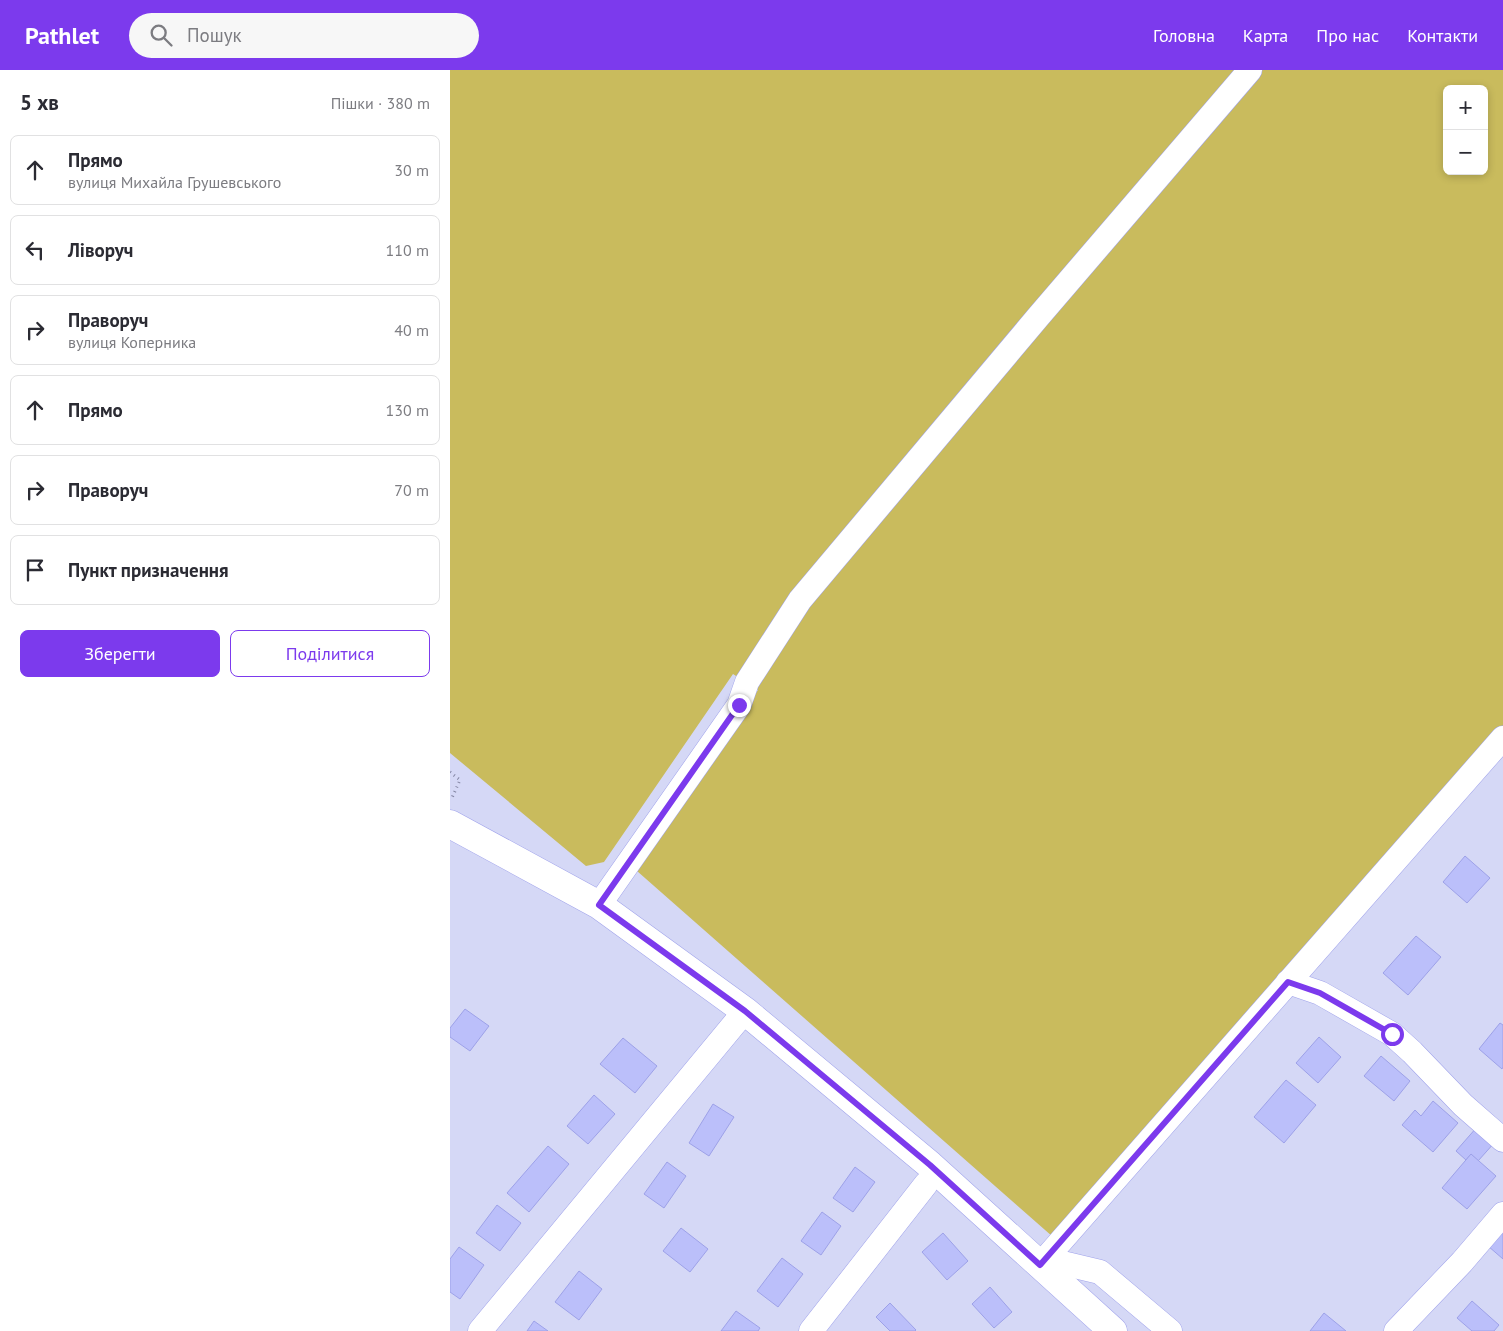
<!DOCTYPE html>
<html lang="uk">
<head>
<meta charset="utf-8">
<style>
	:root { --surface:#fff; --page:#f7f7f7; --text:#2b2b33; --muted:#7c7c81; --line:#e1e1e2; --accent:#7c3aed }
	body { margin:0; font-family:"PT Sans",sans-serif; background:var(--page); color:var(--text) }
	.controls { position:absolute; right:15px; top:15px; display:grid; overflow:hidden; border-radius:8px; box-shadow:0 2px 8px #0003 }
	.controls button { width:45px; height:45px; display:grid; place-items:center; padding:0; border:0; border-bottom:1px solid var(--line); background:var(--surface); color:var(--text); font:25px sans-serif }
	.stop { position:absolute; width:15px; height:15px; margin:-11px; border:4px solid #7c3aed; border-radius:50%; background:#fff }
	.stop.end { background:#7c3aed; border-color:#fff; box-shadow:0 1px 5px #0008 }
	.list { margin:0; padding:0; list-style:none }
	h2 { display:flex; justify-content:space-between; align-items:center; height:65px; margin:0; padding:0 20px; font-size:21px }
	h2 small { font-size:16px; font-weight:400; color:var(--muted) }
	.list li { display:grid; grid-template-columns:32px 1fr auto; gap:15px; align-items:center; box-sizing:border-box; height:70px; margin:0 10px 10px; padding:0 10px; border:1px solid var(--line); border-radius:8px }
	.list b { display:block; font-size:19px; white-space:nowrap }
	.list p { margin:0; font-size:16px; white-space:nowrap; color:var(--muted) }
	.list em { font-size:16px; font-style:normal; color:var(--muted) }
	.actions { display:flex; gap:10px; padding:15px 20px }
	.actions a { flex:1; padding:11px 0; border:1px solid var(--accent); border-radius:8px; text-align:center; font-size:18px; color:var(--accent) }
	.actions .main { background:var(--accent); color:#fff }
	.icon { flex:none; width:28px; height:28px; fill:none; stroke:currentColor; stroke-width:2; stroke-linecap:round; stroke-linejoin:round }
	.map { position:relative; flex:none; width:1053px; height:1261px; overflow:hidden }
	header { display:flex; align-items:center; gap:30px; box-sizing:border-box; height:70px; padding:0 25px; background:var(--accent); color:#fff }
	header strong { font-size:24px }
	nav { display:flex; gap:28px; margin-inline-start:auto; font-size:18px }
	.search { width:350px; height:45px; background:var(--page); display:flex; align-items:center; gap:12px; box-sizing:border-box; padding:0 18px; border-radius:28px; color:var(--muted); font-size:19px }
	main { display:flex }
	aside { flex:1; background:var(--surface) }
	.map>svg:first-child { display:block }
</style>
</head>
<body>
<header>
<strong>Pathlet</strong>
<div class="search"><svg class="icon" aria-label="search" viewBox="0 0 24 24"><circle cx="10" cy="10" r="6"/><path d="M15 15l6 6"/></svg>Пошук</div>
<nav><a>Головна</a><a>Карта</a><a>Про нас</a><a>Контакти</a></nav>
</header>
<main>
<aside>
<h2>5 хв<small>Пішки · 380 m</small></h2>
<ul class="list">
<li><svg class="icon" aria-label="ahead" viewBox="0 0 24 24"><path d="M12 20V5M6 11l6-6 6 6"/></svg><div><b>Прямо</b><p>вулиця Михайла Грушевського</p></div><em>30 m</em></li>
<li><svg class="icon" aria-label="left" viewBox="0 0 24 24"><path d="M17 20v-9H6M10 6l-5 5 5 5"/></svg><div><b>Ліворуч</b></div><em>110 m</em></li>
<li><svg class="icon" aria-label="right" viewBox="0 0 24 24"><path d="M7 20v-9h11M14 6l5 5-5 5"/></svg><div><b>Праворуч</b><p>вулиця Коперника</p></div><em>40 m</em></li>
<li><svg class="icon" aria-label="ahead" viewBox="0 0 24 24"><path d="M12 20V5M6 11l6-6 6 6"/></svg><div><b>Прямо</b></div><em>130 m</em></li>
<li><svg class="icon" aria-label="right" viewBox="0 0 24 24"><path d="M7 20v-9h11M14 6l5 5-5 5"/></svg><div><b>Праворуч</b></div><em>70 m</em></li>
<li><svg class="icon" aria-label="arrive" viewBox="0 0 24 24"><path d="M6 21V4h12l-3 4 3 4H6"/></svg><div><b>Пункт призначення</b></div></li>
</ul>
<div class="actions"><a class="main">Зберегти</a><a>Поділитися</a></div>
</aside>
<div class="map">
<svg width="1053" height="1261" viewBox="0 0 1053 1261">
	<rect width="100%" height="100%" fill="#d5d8f6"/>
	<path fill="#c9bb5d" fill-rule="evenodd" d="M0,0H1053V685L611,1174L187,801L308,620L283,604L154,792L136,796L0,683ZM997,19H1034V101H997Z"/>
	<g fill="#bbbffa" stroke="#9da1e8">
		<polygon points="1015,786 1040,808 1017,833 993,812"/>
		<polygon points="966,866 991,887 958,925 933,903"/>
		<polygon points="15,939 39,956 20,981 0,967 0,958"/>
		<polygon points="1050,953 1053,955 1053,997 1052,999 1029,979"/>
		<polygon points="869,967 891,987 868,1013 846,993"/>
		<polygon points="173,968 207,996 185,1023 150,994"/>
		<polygon points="931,986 960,1011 944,1031 914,1006"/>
		<polygon points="836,1010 866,1035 834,1073 804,1047"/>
		<polygon points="144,1025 165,1044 138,1074 117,1056"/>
		<polygon points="983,1031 1008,1053 983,1082 952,1055 965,1040 971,1046"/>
		<polygon points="263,1034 284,1047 259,1086 239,1073"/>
		<polygon points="1027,1057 1045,1072 1028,1091 1021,1084 1016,1090 1006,1081"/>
		<polygon points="98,1076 119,1094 79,1142 57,1123"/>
		<polygon points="1021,1084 1046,1106 1017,1139 992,1118"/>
		<polygon points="217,1092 236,1106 214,1138 194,1124"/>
		<polygon points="405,1097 425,1112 403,1142 383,1128"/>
		<polygon points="47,1135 71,1153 50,1181 26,1163"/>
		<polygon points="372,1142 391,1156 371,1185 351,1171"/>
		<polygon points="231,1158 258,1179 240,1202 213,1181"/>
		<polygon points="1053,1158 1053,1189 1038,1176"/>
		<polygon points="493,1163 518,1191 497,1210 472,1182"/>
		<polygon points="9,1177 34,1195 10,1229 0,1222 0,1189"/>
		<polygon points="332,1188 353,1204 328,1237 307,1221"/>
		<polygon points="129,1201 152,1219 129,1250 105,1232"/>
		<polygon points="540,1217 562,1242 544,1258 522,1234"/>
		<polygon points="1022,1231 1049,1255 1044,1261 1022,1261 1007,1248"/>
		<polygon points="440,1233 466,1260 465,1261 440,1261 426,1247"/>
		<polygon points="286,1241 310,1258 308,1261 271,1261"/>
		<polygon points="874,1243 896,1261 860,1261"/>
		<polygon points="84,1251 98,1261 77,1261"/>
	</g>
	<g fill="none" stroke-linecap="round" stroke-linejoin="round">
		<g stroke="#a0a3eb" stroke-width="25">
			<g id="minor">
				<polyline points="149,835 289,635 297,612 350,530 588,247 800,0"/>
				<polyline points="838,912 870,923 942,964 962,982 1013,1035 1053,1070"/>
				<polyline points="30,1261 295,941"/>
				<polyline points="361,1261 476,1114"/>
				<polyline points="720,1261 650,1202 608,1192 590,1195 1053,668"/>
				<polyline points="946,1261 1012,1192 1053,1144"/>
			</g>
		</g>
		<g stroke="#a0a3eb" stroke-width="29">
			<polyline id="primary" points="0,754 149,835 295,941 480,1095 663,1261"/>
		</g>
		<polyline stroke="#8486a4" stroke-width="3" stroke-dasharray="1 4" stroke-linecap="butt" points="0,702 10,710 1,730"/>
		<use href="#minor" stroke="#fff" stroke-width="24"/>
		<use href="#primary" stroke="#fff" stroke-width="28"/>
	</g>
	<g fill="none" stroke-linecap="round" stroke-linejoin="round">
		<polyline stroke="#7c3aed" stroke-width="6" points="289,635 149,835 295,941 480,1095 590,1195 838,912 870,923 942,964"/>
	</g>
</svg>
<div class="controls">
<button>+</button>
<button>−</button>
</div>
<div class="stop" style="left:942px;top:964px"></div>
<div class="stop end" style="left:289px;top:635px"></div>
</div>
</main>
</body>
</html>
